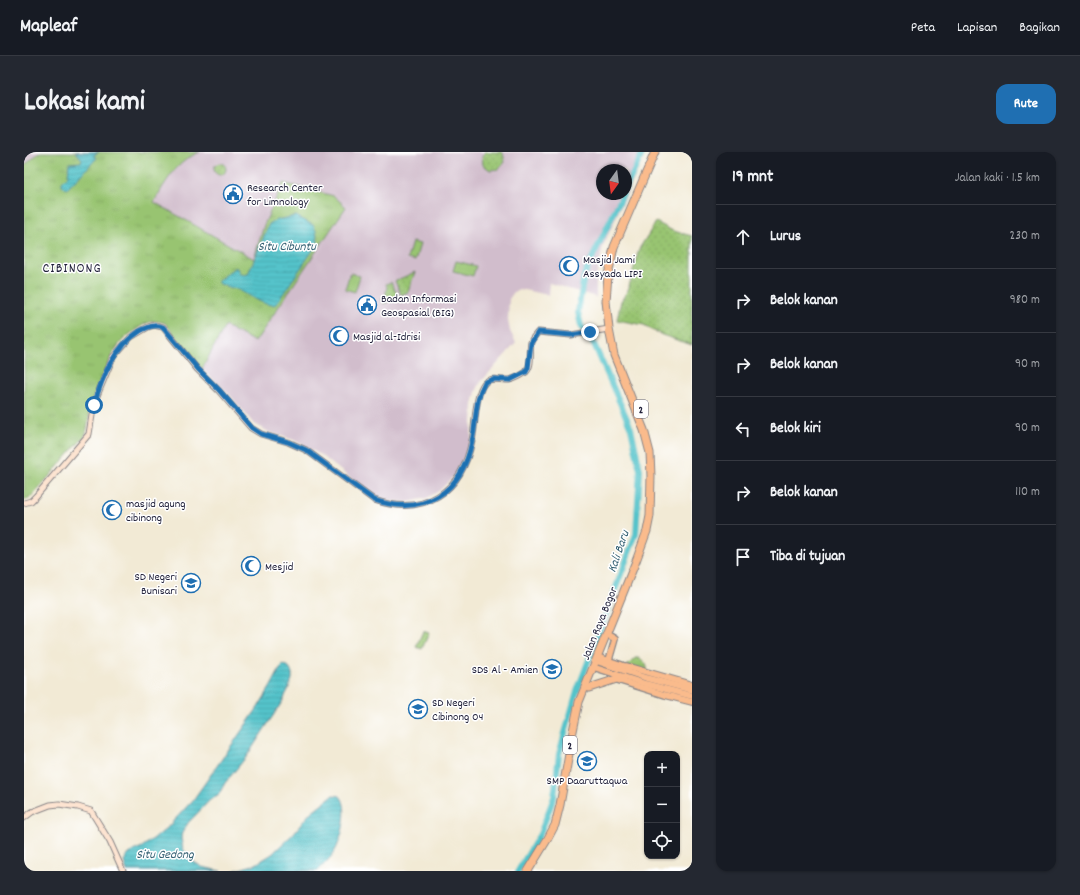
<!DOCTYPE html>
<html lang="id">
<head>
<meta charset="utf-8">
<style>
	:root { --surface:#171b24; --page:#242831; --text:#f1f3f6; --muted:#9ea1a6; --line:#363941; --accent:#1f6fb2 }
	body { margin:0; font-family:Dekko,sans-serif; background:var(--page); color:var(--text) }
	.controls { position:absolute; right:12px; bottom:12px; display:grid; overflow:hidden; border-radius:8px; box-shadow:0 1px 3px #0004 }
	.controls button { width:36px; height:36px; display:grid; place-items:center; padding:0; border:0; border-bottom:1px solid var(--line); background:var(--surface); color:var(--text); font:20px sans-serif }
	.compass { position:absolute; left:572px; top:12px; width:36px; height:36px; border-radius:50%; background:var(--surface); box-shadow:0 1px 3px #0004; rotate:194deg }
	.stop { position:absolute; width:12px; height:12px; margin:-9px; border:3px solid #1f6fb2; border-radius:50%; background:#fff }
	.stop.end { background:#1f6fb2; border-color:#fff; box-shadow:0 1px 4px #0008 }
	.list { margin:0; padding:0; list-style:none }
	h2 { display:flex; justify-content:space-between; align-items:center; height:52px; margin:0; padding:0 16px; font-size:17px }
	h2 small { font-size:13px; font-weight:400; color:var(--muted) }
	.list li { display:grid; grid-template-columns:26px 1fr auto; gap:12px; align-items:center; box-sizing:border-box; height:64px; padding:0 16px; border-top:1px solid var(--line) }
	.list b { display:block; font-size:15px; white-space:nowrap }
	.list em { font-size:13px; font-style:normal; color:var(--muted) }
	.icon { flex:none; width:22px; height:22px; fill:none; stroke:currentColor; stroke-width:2; stroke-linecap:round; stroke-linejoin:round }
	.map { position:relative; flex:none; width:668px; height:719px; overflow:hidden; border-radius:12px }
	header { display:flex; align-items:center; gap:24px; box-sizing:border-box; height:56px; padding:0 20px; background:var(--surface); border-bottom:1px solid var(--line) }
	header strong { font-size:19px }
	nav { display:flex; gap:22px; margin-inline-start:auto; font-size:14px }
	.intro { display:flex; align-items:center; justify-content:space-between; box-sizing:border-box; height:96px; padding:0 24px }
	h1 { margin:0; font-size:28px }
	.button { padding:10px 18px; border-radius:12px; background:var(--accent); color:#fff; font-size:14px; font-weight:700 }
	main { display:flex; gap:24px; padding:0 24px }
	aside { flex:1; background:var(--surface); border-radius:12px; box-shadow:0 1px 3px #0004 }
	.map>svg:first-child { display:block }
</style>
</head>
<body>
<header>
<strong>Mapleaf</strong>
<nav><a>Peta</a><a>Lapisan</a><a>Bagikan</a></nav>
</header>
<div class="intro"><h1>Lokasi kami</h1><a class="button">Rute</a></div>
<main>
<div class="map">
<svg width="668" height="719" viewBox="0 0 668 719">
	<defs>
		<pattern id="grass-dots" width="8" height="8" patternUnits="userSpaceOnUse"><rect width="8" height="8" fill="#98c471"/><path d="M2 2h.1M6 6h.1" fill="none" stroke="#83a863" stroke-width="1.8" stroke-linecap="round"/></pattern>
		<pattern id="park-tufts" width="24" height="20" patternUnits="userSpaceOnUse"><rect width="24" height="20" fill="#98c471"/><path d="M3 7l-1-3M5 7V3M7 7l1-3M15 17l-1-3M17 17v-4M19 17l1-3" fill="none" stroke="#83a863"/></pattern>
		<pattern id="water-rules" width="6" height="5" patternUnits="userSpaceOnUse"><rect width="6" height="5" fill="#55c3ca"/><path d="M0 2.5h6" fill="none" stroke="#4aa7ae"/></pattern>
	</defs>
	<rect width="100%" height="100%" fill="#fff"/>
	<filter id="ink" filterUnits="userSpaceOnUse"><feTurbulence type="fractalNoise" baseFrequency=".025" numOctaves="2"/><feDisplacementMap in="SourceGraphic" scale="8" xChannelSelector="R" yChannelSelector="G"/><feConvolveMatrix kernelMatrix="1 2 1 2 8 2 1 2 1" color-interpolation-filters="sRGB"/></filter>
	<filter id="wash" filterUnits="userSpaceOnUse"><feTurbulence type="fractalNoise" baseFrequency=".012" numOctaves="4" result="noise"/><feDisplacementMap in="SourceGraphic" scale="16" xChannelSelector="R" yChannelSelector="G"/><feGaussianBlur stdDeviation="0.9" result="paint"/><feColorMatrix in="noise" values="0 0 0 0 0 0 0 0 0 0 0 0 0 0 0 0 0 1.4 0 .05"/><feComposite in="paint" operator="in"/></filter>
	<g filter="url(#wash)">
		<rect width="100%" height="100%" fill="#f2ead5"/>
		<path fill="#d1bdcc" fill-rule="evenodd" d="M0,0H622L579,94L572,125V145L525,131L524,143L495,137L490,140L485,147L484,168L486,179L492,191L456,231L452,240L449,253L447,286L445,296L432,322L415,339L403,346L384,350L367,349L354,345L340,337L297,303L270,288L245,280L229,271L205,242L178,217L146,177L141,171L135,169H124L103,183L93,193L70,244L65,265L0,349ZM578,18H602V42H578Z"/>
		<g fill="url(#grass-dots)" stroke="#5d7356">
			<polygon points="461,0 478,0 479,1 481,10 475,17 466,18 459,13 458,4"/>
			<circle cx="196" cy="17" r="6"/>
			<polygon points="632,70 649,79 668,84 668,193 638,183 620,173 593,168 597,149 604,138 615,97"/>
			<polygon points="391,120 384,140 377,143 371,129"/>
			<polygon points="367,130 374,144 360,152 357,147 361,147 363,135 362,132"/>
		</g>
		<g fill="url(#park-tufts)" stroke="#5d7356">
			<path d="M16,0H176C152,10 143,28 130,50L230,107L240,73L259,31L310,44L322,55L231,190L201,174L178,217L141,171C129,167 123,170 113,177C92,190 88,203 78,225C74,235 69,244 67,254C64,264 65,274 61,284L6,346L0,349V14Z"/>
			<path d="M611,506H614C620,508 624,513 623,519L603,514Z"/>
		</g>
		<g fill="#98c471" stroke="#5d7356">
			<polygon points="388,90 396,92 391,109 383,107"/>
			<polygon points="432,109 452,114 449,124 429,119"/>
			<polygon points="326,121 336,124 331,140 321,137"/>
			<polygon points="399,479 405,481 398,497 392,495"/>
		</g>
		<g fill="url(#water-rules)" stroke="#3c7282">
			<polygon points="52,0 75,0 71,2 70,4 73,6 43,37 41,36 38,33 38,30 44,24 45,11 57,10 58,7"/>
			<path d="M272,64L289,73L292,79L294,91L252,152C243,157 221,140 212,137C206,135 200,134 194,131V129L210,116H213L216,122L221,123L224,122L245,72L252,68Z"/>
			<polygon points="259,513 264,514 268,521 268,527 264,538 258,550 223,604 201,631 195,642 186,648 164,671 158,681 157,686 159,697 170,710 178,715 197,719 103,719 100,710 103,704 109,699 118,695 141,678 169,648 233,557 247,534 257,515"/>
			<path d="M309,643L316,644C326,655 318,685 312,697C308,705 300,712 294,719H209L232,712L248,702L269,682L287,660Z"/>
		</g>
		<g fill="none" stroke-linecap="round" stroke-linejoin="round">
			<g stroke="#55c3ca" stroke-width="6">
				<polyline points="602,36 619,0"/>
				<polyline points="494,719 516,682 530,645 535,602 552,542 612,382 616,318 607,276 570,192 557,174 554,160 560,123 599,42"/>
			</g>
		</g>
	</g>
	<g filter="url(#ink)">
		<g fill="none" stroke-linecap="round" stroke-linejoin="round">
			<g stroke="#8a8688" stroke-width="7">
				<g id="secondary">
					<path d="M0,351L7,349L12,344L65,282L70,251L89,205L107,185L124,175L130,173L139,175L173,217L195,239L227,276L237,282L264,290L282,298L350,348C401,365 438,340 448,288C452,271 450,253 457,237C463,222 473,229 485,228C490,227 498,223 502,220C509,213 505,198 507,190C508,186 512,183 514,180L547,183L585,177"/>
					<polyline points="0,666 8,660 26,653 35,652 54,655 67,659 86,690 99,719"/>
				</g>
			</g>
			<g stroke="#8a8688" stroke-width="8">
				<g id="primary">
					<polyline points="577,506 598,513"/>
					<polyline points="585,508 591,487 586,484"/>
					<polyline points="572,509 622,526 668,538"/>
					<polyline points="590,514 602,514 668,533"/>
					<polyline points="569,515 622,532 668,544"/>
					<polyline points="590,527 641,543 668,550"/>
				</g>
			</g>
			<g stroke="#8a8688" stroke-width="9">
				<g id="highway">
					<polyline points="565,536 599,525"/>
					<polyline points="504,719 523,688 531,673 536,653 549,579 555,550 612,409 623,379 626,364 627,324 626,301 620,278 590,203 585,177 582,149 584,123 590,95 631,0"/>
				</g>
			</g>
			<use href="#secondary" stroke="#fde4d1" stroke-width="5"/>
			<use href="#primary" stroke="#fabb8c" stroke-width="5.5"/>
			<use href="#highway" stroke="#fabb8c" stroke-width="7"/>
		</g>
	</g>
	<g fill="none" stroke-linecap="round" stroke-linejoin="round" filter="url(#ink)">
		<path stroke="#1f6fb2" stroke-width="5" d="M70,253C78,225 90,195 116,179C124,175 130,172 139,175L174,217L195,238L228,276L237,282L264,290L282,298L350,348C401,365 438,340 448,289C453,268 450,249 461,230L469,227L486,228L502,220L504,216L507,191L514,180L547,183L566,180"/>
	</g>
	<defs>
		<g id="civic-ring" transform="scale(1)"><circle r="9.5" fill="#fff" stroke="#1f6fb2" stroke-width="1.5"/><path d="M-.6-6.5H3V-4.5H.6V-3L4-1V1h2V6H-6V1h2V-1L-.6-3ZM-1.2 2.5V6h2.4V2.5Z" fill="#1f6fb2"/></g>
		<g id="mosque-ring" transform="scale(1)"><circle r="9.5" fill="#fff" stroke="#1f6fb2" stroke-width="1.5"/><path d="M3.5-4.9A6 6 0 1 0 3.5 4.9A5 5 0 1 1 3.5-4.9Z" fill="#1f6fb2"/></g>
		<g id="school-ring" transform="scale(1)"><circle r="9.5" fill="#fff" stroke="#1f6fb2" stroke-width="1.5"/><path d="M0-5L7-2L0 1L-7-2ZM-4 1L0 2.5L4 1V4Q0 6-4 4Z" fill="#1f6fb2"/></g>
	</defs>
	<g fill-rule="evenodd">
		<use href="#civic-ring" x="209" y="42"/>
		<use href="#mosque-ring" x="545" y="114"/>
		<use href="#civic-ring" x="343" y="153"/>
		<use href="#mosque-ring" x="315" y="184"/>
		<use href="#mosque-ring" x="88" y="358"/>
		<use href="#mosque-ring" x="227" y="414"/>
		<use href="#school-ring" x="167" y="431"/>
		<use href="#school-ring" x="528" y="517"/>
		<use href="#school-ring" x="394" y="557"/>
		<use href="#school-ring" x="563" y="609"/>
	</g>
	<g text-anchor="middle" stroke-width="3" stroke-linejoin="round" paint-order="stroke">
		<g fill="#fff" stroke="#646476" stroke-width="1">
			<rect x="610" y="248" width="14" height="18" rx="3"/>
			<rect x="539" y="584" width="14" height="18" rx="3"/>
		</g>
		<g font-size="11" font-weight="bold" fill="#22223b">
			<text x="617" y="261">2</text>
			<text x="546" y="597">2</text>
		</g>
		<g font-size="12" fill="#22223b" stroke="#fff" text-anchor="start">
			<text x="223" y="39">Research Center<tspan x="223" dy="14">for Limnology</tspan></text>
			<text x="559" y="111">Masjid Jami<tspan x="559" dy="14">Assyada LIPI</tspan></text>
			<text x="357" y="150">Badan Informasi<tspan x="357" dy="14">Geospasial (BIG)</tspan></text>
			<text x="329" y="188">Masjid al-Idrisi</text>
			<text x="102" y="355">masjid agung<tspan x="102" dy="14">cibinong</tspan></text>
			<text x="241" y="418">Mesjid</text>
			<text x="153" y="428" text-anchor="end">SD Negeri<tspan x="153" dy="14">Bunisari</tspan></text>
			<text x="514" y="521" text-anchor="end">SDS Al - Amien</text>
			<text x="408" y="554">SD Negeri<tspan x="408" dy="14">Cibinong 04</tspan></text>
			<text x="563" y="632" text-anchor="middle">SMP Daaruttaqwa</text>
		</g>
		<g font-size="12" fill="#22223b" stroke="#fff">
			<text transform="translate(575 471) rotate(-68)" y="4">Jalan Raya Bogor</text>
		</g>
		<g font-size="13" font-style="italic" fill="#366274" stroke="#fff">
			<text x="263" y="98">Situ Cibuntu</text>
			<text transform="translate(593 399) rotate(-71)" y="5">Kali Baru</text>
			<text x="141" y="706">Situ Gedong</text>
		</g>
		<g font-size="14" letter-spacing="1" fill="#22223b" stroke="#fff">
			<text x="48" y="120">CIBINONG</text>
		</g>
	</g>
</svg>
<div class="controls">
<button>+</button>
<button>−</button>
<button><svg class="icon" aria-label="locate" viewBox="0 0 24 24"><circle cx="12" cy="12" r="6"/><path d="M12 2v4M12 18v4M2 12h4M18 12h4"/></svg></button>
</div>
<svg class="compass" viewBox="-18 -18 36 36"><path d="M0-13l5 13h-10z" fill="#e53935"/><path d="M0 13l5-13h-10z" fill="#9ea1a6"/></svg>
<div class="stop" style="left:70px;top:253px"></div>
<div class="stop end" style="left:566px;top:180px"></div>
</div>
<aside>
<h2>19 mnt<small>Jalan kaki · 1.5 km</small></h2>
<ul class="list">
<li><svg class="icon" aria-label="ahead" viewBox="0 0 24 24"><path d="M12 20V5M6 11l6-6 6 6"/></svg><div><b>Lurus</b></div><em>230 m</em></li>
<li><svg class="icon" aria-label="right" viewBox="0 0 24 24"><path d="M7 20v-9h11M14 6l5 5-5 5"/></svg><div><b>Belok kanan</b></div><em>980 m</em></li>
<li><svg class="icon" aria-label="right" viewBox="0 0 24 24"><path d="M7 20v-9h11M14 6l5 5-5 5"/></svg><div><b>Belok kanan</b></div><em>90 m</em></li>
<li><svg class="icon" aria-label="left" viewBox="0 0 24 24"><path d="M17 20v-9H6M10 6l-5 5 5 5"/></svg><div><b>Belok kiri</b></div><em>90 m</em></li>
<li><svg class="icon" aria-label="right" viewBox="0 0 24 24"><path d="M7 20v-9h11M14 6l5 5-5 5"/></svg><div><b>Belok kanan</b></div><em>110 m</em></li>
<li><svg class="icon" aria-label="arrive" viewBox="0 0 24 24"><path d="M6 21V4h12l-3 4 3 4H6"/></svg><div><b>Tiba di tujuan</b></div></li>
</ul>
</aside>
</main>
</body>
</html>
